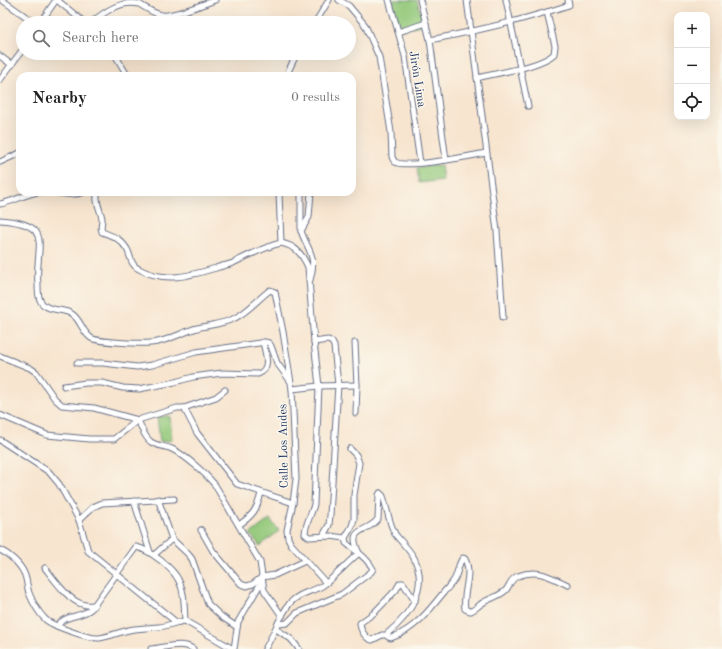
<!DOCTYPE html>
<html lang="en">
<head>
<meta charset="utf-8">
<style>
	:root { --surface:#fff; --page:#f6f6f6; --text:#222; --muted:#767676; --line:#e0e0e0 }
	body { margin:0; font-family:"Old Standard TT",serif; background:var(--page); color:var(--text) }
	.controls { position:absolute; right:12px; top:12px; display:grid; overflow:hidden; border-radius:8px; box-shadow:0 4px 16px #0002 }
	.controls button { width:36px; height:36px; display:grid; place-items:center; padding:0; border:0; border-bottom:1px solid var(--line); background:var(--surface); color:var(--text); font:20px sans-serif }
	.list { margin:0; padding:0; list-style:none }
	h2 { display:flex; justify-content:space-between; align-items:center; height:52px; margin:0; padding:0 16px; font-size:17px }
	h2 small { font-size:13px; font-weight:400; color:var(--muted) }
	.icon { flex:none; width:22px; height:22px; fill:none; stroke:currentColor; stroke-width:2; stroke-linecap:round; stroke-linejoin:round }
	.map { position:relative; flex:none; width:722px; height:649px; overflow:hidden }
	.search { position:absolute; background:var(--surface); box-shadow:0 4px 16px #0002; left:16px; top:16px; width:340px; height:44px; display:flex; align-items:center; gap:10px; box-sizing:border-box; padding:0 14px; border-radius:22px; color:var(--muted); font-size:15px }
	.panel { position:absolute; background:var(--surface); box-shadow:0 4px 16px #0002; left:16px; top:72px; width:340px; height:124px; border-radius:12px }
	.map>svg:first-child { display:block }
</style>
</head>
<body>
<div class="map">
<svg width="722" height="649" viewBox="0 0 722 649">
	<rect width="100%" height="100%" fill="#fbf7ec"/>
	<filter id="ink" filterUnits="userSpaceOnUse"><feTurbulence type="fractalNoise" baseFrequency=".025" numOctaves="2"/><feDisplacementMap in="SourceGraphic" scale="8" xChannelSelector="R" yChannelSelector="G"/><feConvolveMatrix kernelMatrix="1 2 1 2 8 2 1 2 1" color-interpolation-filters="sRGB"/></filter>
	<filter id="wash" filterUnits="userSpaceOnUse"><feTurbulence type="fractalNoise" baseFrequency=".012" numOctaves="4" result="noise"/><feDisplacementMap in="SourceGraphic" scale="16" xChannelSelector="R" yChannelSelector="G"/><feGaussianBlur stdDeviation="0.9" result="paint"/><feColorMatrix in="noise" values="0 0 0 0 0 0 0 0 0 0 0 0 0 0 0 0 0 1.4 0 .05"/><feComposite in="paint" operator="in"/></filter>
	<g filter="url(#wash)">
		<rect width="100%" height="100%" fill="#f7e5cf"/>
		<g fill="#94c97b" stroke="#587c6c">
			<polygon points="392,0 417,0 424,24 401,30"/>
			<polygon points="441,165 443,180 419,183 417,168"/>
			<polygon points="170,416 172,440 160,442 157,417"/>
			<polygon points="270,519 279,531 260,546 250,534"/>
		</g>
	</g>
	<g filter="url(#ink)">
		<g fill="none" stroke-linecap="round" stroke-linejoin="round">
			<g stroke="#686f86" stroke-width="7">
				<g id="minor">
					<polyline points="2,0 35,23"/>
					<polyline points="57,0 85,23"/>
					<path d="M339,0L349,6L365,25L379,57L391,132L392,157C393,159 393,160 395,162C407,169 470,156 486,153"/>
					<polyline points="389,0 405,56 420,163"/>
					<polyline points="420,0 430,40 446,160"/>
					<polyline points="467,0 497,231 503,317"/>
					<polyline points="506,0 528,106"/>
					<polyline points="40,23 56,0"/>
					<path d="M91,23C104,12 121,0 139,4C146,8 154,14 162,15C172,17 204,4 215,0"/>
					<polyline points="315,23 329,0"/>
					<polyline points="398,32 426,23"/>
					<path d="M430,40C477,31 524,20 569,5L568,0"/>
					<polyline points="114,53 127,75"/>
					<polyline points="0,56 12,65"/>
					<polyline points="286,76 297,53"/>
					<path d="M477,78C496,73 540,67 554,54L555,46L547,12"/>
					<polyline points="0,80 23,49"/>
					<polyline points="0,162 20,153"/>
					<path d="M98,192C94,201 101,210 102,219C102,224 100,227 102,232C113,236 120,238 127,249C131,256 130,265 139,269C165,283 189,276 216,268C221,266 228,265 233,263C249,255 264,247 281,243L279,192"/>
					<polyline points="301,192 301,231"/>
					<path d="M0,204C14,202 26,193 40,192C55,190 69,198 84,192"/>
					<path d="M0,220C57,224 34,246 38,285C38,290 38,296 40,300C45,312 63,308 72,314C81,320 82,332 91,338C97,342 142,344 151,343C167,342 182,332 197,328C209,325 224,324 235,318C249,311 258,299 270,290L275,292L283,332L292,389L296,479L293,503L287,530L288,538L291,544L326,583"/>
					<path d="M281,243C296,246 302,254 308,267L314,342L319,386L314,504C312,514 305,524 305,534L309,537L330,536L345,538"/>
					<path d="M310,280C317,255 309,253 301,231L309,217L311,192"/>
					<polyline points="314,342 328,340 332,342 334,346 338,385 330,515 329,525 323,536"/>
					<polyline points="355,343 357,385 356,413"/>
					<polyline points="0,356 30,368 36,372 55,399 62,405 94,408 138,420"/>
					<polyline points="77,363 103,363 137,367 152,365 196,352 266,342 269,343 271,346 277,363 291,382"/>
					<path d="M64,386L86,383H102L123,388L139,389L175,382L193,377L222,373L258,374C272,369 265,353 263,342"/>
					<polyline points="292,389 319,386 357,385"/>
					<polyline points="184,408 216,397 225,390"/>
					<polyline points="0,415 47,435 89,439 114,439 138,420 177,408 184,408 197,433 237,484 293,503"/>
					<path d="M138,420C142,428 144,437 151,442C157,446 165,446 172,449C186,456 205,473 215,485L260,562L264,590L282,616"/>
					<polyline points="0,440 49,472 59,484 79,520 88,551 176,622"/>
					<polyline points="158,499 172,539 188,554 192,559 208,604 222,617 237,627"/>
					<polyline points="134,501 150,552"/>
					<polyline points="79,520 93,507 102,503 174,499"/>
					<path d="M239,525C253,515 257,510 261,493"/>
					<polyline points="201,530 213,551 241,584 247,586 253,584 262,577 275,575 305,561"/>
					<path d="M0,550C9,554 20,564 24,573C27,579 27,587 29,593C33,603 38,612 45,619C52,626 90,639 99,638C109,637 119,632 129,630C139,628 149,628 159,627C168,626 176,622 185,621"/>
					<polyline points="154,555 172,539"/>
					<path d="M45,568C54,579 68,600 82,604C86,606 90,605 94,605"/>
					<polyline points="185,621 233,649"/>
					<path d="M279,624L287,623L297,613L342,594L371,572L373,569C367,557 355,551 346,543L345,538L352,526L354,519V495L359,463L356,455L350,449"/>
					<path d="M57,626C65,614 82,618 92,608L136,547C150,550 173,568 179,581C185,593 184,607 185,621"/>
					<polyline points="276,629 291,639 299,649"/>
					<path d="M387,635H382L372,640C366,639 360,630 360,623L374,613L396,590L400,583H403L415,601"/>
					<path d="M151,649C164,648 182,641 193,649"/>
					<polyline points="234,649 238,622 262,581"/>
					<path d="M265,649C274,634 279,617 290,603C299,593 311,592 322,586C332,580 349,561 359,553C346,526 367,534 378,519L379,495L380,493L383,496C387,508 389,523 395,534C401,542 409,549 414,558C429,587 410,615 388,633V637L391,638C414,630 429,611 444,592C447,588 451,585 454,580C458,574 458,563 463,558L465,559C473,575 462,592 465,609C468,610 468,611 471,611C476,609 480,604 484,602C491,598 500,596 506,590C510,585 511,578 518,576C538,568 550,577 568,585"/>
				</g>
			</g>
			<use href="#minor" stroke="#fff" stroke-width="5"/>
		</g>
	</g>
	<g text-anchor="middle" stroke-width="3" stroke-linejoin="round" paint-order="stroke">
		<g font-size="12" fill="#1b2f5e" stroke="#fbf7ec">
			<text transform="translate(418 79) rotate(81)" y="4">Jirón Lima</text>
			<text transform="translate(283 446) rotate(-91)" y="4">Calle Los Andes</text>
		</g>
	</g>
</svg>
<div class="controls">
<button>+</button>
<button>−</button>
<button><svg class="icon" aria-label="locate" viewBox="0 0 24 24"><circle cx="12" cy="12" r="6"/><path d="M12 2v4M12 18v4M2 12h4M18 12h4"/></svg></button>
</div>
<div class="search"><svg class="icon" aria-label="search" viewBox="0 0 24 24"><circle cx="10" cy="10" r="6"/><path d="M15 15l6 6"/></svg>Search here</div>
<section class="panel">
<h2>Nearby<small>0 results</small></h2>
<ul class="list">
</ul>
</section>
</div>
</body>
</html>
